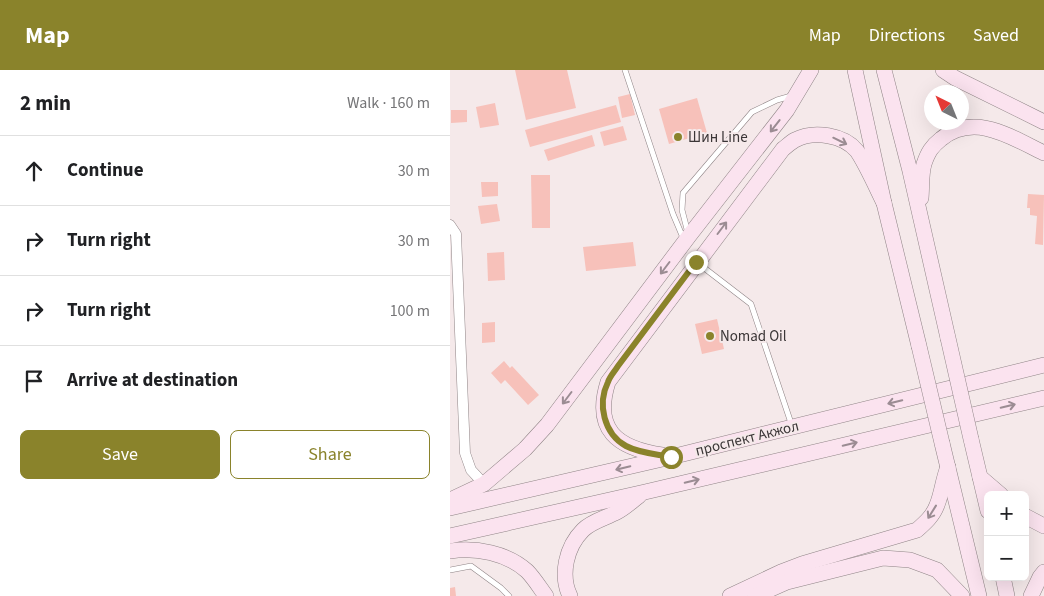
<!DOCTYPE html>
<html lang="en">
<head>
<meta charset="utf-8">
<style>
	:root { --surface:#fff; --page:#f2f2f2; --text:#202124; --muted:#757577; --line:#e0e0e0; --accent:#8a832b }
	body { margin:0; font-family:"Source Sans 3",sans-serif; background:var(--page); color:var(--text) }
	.controls { position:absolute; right:15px; bottom:15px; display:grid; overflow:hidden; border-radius:8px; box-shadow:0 5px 20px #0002 }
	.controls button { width:45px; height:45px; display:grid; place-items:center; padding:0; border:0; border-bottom:1px solid var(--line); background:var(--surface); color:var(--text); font:25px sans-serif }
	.compass { position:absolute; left:474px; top:15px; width:45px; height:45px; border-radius:50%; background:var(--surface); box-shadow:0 5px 20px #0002; rotate:317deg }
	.stop { position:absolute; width:15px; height:15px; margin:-11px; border:4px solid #8a832b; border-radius:50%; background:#fff }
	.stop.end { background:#8a832b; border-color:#fff; box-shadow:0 1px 5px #0008 }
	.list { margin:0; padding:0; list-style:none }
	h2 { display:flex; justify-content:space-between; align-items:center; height:65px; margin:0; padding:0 20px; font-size:21px }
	h2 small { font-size:16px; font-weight:400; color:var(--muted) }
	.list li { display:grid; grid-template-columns:32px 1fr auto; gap:15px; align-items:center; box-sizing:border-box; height:70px; padding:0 20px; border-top:1px solid var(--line) }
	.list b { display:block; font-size:19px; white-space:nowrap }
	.list em { font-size:16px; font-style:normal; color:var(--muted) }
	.actions { display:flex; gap:10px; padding:15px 20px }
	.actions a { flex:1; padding:11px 0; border:1px solid var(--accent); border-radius:8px; text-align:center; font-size:18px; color:var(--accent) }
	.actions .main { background:var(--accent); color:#fff }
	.icon { flex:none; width:28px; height:28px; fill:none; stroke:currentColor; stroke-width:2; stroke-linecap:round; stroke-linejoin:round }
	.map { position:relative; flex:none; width:594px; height:526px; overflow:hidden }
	header { display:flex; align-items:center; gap:30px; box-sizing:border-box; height:70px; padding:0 25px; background:var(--accent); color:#fff }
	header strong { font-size:24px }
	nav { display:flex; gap:28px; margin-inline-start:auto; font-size:18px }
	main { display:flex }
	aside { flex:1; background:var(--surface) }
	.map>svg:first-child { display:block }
</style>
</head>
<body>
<header>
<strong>Map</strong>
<nav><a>Map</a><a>Directions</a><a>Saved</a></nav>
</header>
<main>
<aside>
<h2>2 min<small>Walk · 160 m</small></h2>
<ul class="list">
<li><svg class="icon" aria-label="ahead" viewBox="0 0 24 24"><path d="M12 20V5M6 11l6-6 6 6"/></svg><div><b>Continue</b></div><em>30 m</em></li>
<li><svg class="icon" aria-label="right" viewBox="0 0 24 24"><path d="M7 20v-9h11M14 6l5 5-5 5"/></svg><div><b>Turn right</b></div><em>30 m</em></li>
<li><svg class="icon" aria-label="right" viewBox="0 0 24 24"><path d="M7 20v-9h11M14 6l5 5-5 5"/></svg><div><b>Turn right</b></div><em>100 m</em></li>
<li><svg class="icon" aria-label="arrive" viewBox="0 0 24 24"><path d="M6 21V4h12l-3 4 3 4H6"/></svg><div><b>Arrive at destination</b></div></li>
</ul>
<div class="actions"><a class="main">Save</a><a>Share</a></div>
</aside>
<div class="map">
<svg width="594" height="526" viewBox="0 0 594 526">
	<rect width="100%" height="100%" fill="#f5e9ea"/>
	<g fill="#f7c1ba">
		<polygon points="65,0 117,0 126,38 76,50"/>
		<polygon points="180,24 185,45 172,48 168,27"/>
		<polygon points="247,28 257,63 219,74 209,39"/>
		<polygon points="45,33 49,55 30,58 26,37"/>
		<polygon points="166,35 171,52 80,77 75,60"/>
		<polygon points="1,40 17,40 17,52 1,53"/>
		<polygon points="173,56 177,70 154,76 150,62"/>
		<polygon points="142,65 145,76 98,91 94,80"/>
		<polygon points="81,105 100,105 100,158 82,158"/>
		<polygon points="31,112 48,112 48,126 32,127"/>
		<polygon points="578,124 594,125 593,175 585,174 587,146 580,145 580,138 577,138"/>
		<polygon points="47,134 50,151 31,154 28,136"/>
		<polygon points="183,172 186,196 136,201 133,177"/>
		<polygon points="54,182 55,210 38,211 37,183"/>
		<polygon points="267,249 274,279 252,284 245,254"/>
		<polygon points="45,252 45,272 32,273 32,253"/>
		<polygon points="54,291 60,298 62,296 89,325 78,335 55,310 51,314 41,303"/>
		<polygon points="5,517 6,526 0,526 0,518"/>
	</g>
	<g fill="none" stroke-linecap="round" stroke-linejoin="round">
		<g stroke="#8f8486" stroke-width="6">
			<g id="service">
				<polyline points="175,0 223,144 234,170"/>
				<polyline points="238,163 232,140 233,123 302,42 327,30 341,26"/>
				<polyline points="249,194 301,234 342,356"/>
				<polyline points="0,500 21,496 51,518 59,526"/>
			</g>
		</g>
		<g stroke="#8f8486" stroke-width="11">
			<polyline id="minor" points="0,155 6,164 15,383 21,400 34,414"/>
		</g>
		<g stroke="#8f8486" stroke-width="16">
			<g id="secondary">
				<polyline points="405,0 434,133 469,276"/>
				<polyline points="434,0 460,101 498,268"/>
				<polyline points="493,0 505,8 594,52"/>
				<path d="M471,128C472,117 471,104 474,94C478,82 482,76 491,69C524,42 561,67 594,83"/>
				<polyline points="521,369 538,441"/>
				<polyline points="492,373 529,526"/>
				<path d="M212,385C167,378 143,360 158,312L333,79C337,76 341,72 345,70C364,60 394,65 407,81C416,94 427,119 434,133"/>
				<polyline points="530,407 551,425"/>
				<polyline points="0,430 34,414 75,379 97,355 239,166 337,40 361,0"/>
				<polyline points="0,438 221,387 594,295"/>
				<polyline points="575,446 594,456"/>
				<polyline points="0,466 195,422 594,328"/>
				<path d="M0,481C26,477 57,483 77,501C84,508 90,518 96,526"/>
				<polyline points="553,507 557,526"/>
				<path d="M120,526C110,505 116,477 133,460C142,451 156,448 167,442C175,438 182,431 189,426"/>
				<path d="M280,526L331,502L352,494L467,460C475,453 483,446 487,435C492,423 493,409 498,397"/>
				<polyline points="305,526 337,512 433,488 460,490 487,500 512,526"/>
				<polyline points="581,526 590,507 594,502"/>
			</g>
		</g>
		<use href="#service" stroke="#fff" stroke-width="5"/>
		<use href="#minor" stroke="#fff" stroke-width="10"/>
		<use href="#secondary" stroke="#fbe3ef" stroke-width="15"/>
		<g stroke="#8f8486" stroke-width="16" stroke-linecap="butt">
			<g id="secondary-bridge">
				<polyline points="498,268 521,369"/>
				<polyline points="469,276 492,373"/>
			</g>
		</g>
		<use href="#secondary-bridge" stroke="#fbe3ef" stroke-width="15"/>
	</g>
	<defs><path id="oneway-shaft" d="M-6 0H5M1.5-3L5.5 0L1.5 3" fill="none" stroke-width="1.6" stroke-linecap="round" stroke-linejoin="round" transform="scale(1.25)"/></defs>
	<g stroke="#9b8c93">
		<use href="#oneway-shaft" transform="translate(325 56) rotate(128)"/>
		<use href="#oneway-shaft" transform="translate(390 71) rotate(26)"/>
		<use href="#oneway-shaft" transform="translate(272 158) rotate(-53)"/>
		<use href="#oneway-shaft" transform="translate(215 198) rotate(127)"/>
		<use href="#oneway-shaft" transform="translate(117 328) rotate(127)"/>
		<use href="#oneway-shaft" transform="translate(445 332) rotate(166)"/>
		<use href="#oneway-shaft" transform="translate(558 336) rotate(-13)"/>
		<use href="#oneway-shaft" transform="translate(400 374) rotate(-13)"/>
		<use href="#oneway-shaft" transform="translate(173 398) rotate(167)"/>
		<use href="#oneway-shaft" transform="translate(242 411) rotate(-13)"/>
		<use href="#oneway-shaft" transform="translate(482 442) rotate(122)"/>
	</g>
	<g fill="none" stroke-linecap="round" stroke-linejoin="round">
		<path stroke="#8a832b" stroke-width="6" d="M221,387C206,384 189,383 176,376C154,364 147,334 158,312C160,306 165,301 168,296L246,192"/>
	</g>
	<g fill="#8a832b" stroke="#f5e9ea" stroke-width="2">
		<circle cx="228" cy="67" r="5"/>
		<circle cx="260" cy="266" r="5"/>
	</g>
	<g text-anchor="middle" stroke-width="4" stroke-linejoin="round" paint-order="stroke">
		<g font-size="15" fill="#3b3637" stroke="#f5e9ea" text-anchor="start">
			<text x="238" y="72">Шин Line</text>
			<text x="270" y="271">Nomad Oil</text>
		</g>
		<g font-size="15" fill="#3b3637" stroke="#f5e9ea">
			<text transform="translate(297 368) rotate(-14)" y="5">проспект Акжол</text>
		</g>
	</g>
</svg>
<div class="controls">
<button>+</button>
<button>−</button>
</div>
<svg class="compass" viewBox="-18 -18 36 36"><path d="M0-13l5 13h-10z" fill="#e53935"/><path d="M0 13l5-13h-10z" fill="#757577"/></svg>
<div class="stop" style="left:221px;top:387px"></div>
<div class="stop end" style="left:246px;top:192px"></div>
</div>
</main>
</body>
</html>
